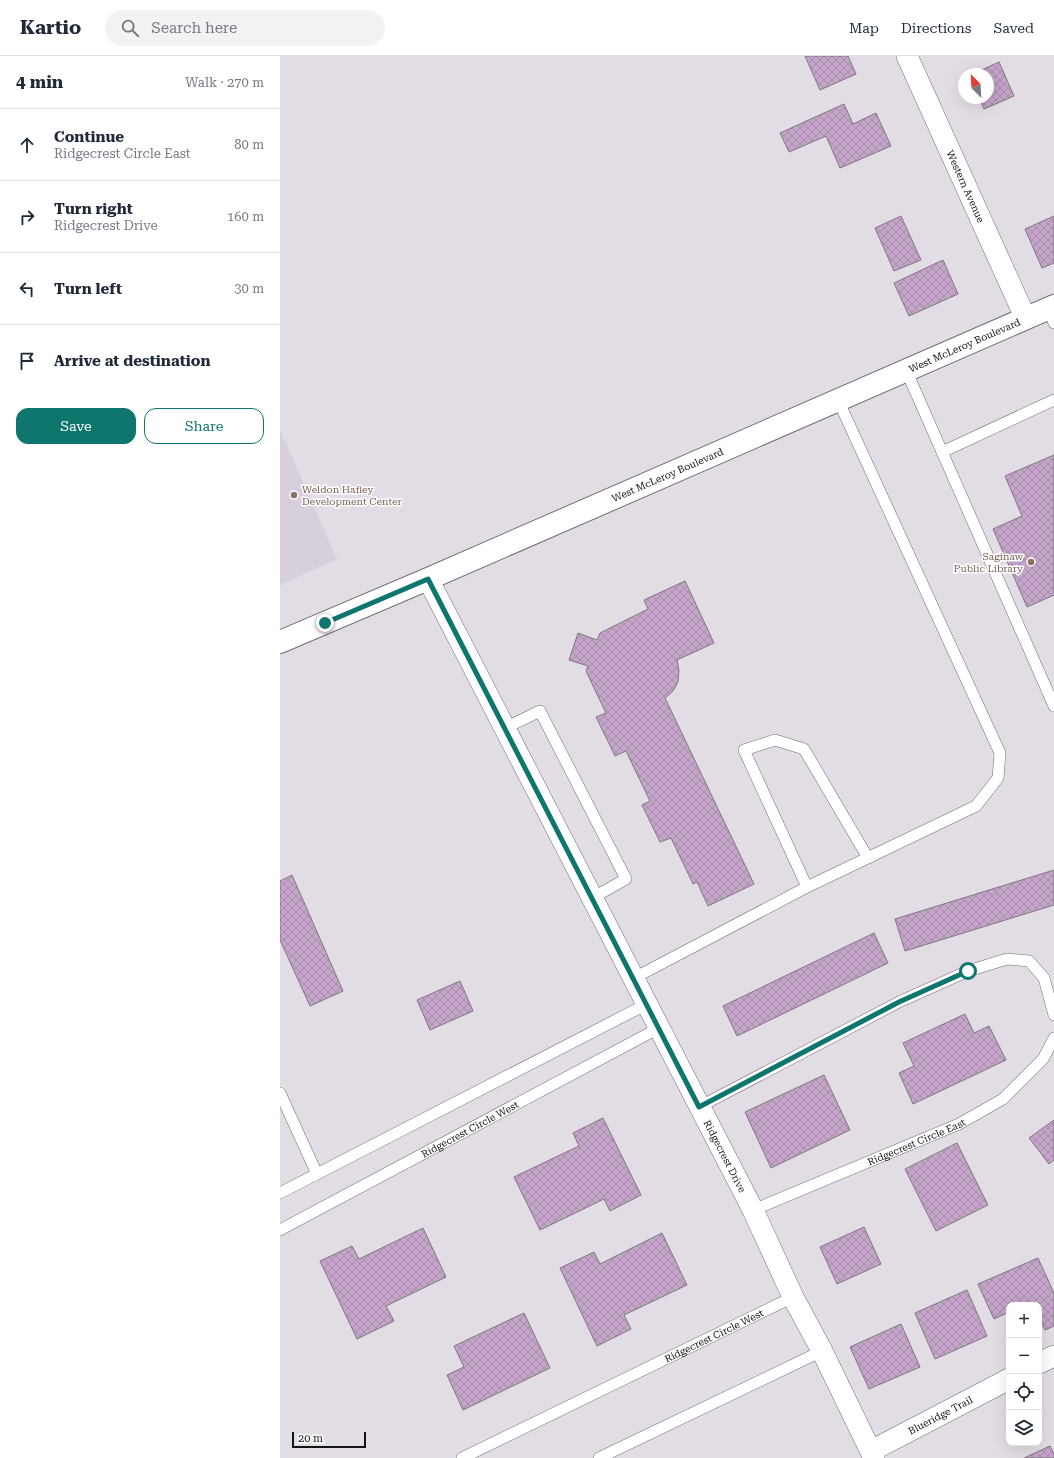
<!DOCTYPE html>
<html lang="en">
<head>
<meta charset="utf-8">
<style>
	:root { --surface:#fff; --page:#f2f2f3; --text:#1f2937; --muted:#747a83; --line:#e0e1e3; --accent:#0f766e }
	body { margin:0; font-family:"Roboto Serif",serif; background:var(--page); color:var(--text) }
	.controls { position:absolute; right:12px; bottom:12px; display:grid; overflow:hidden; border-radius:8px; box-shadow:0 4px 16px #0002 }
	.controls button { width:36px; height:36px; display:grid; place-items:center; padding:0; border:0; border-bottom:1px solid var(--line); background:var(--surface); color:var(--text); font:20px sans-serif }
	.compass { position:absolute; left:678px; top:12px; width:36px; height:36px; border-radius:50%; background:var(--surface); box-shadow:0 4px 16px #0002; rotate:336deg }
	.scale { position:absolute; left:12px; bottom:10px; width:74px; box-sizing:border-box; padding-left:4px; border:2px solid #151316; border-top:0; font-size:11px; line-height:14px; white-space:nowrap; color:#151316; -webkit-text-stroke:3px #fff; paint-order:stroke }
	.stop { position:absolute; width:12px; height:12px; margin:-9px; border:3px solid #0f766e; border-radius:50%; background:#fff }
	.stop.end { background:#0f766e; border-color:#fff; box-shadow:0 1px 4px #0008 }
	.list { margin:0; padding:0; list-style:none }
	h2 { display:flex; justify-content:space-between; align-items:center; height:52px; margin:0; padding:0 16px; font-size:17px }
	h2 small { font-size:13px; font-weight:400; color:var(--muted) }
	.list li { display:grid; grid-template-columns:26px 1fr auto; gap:12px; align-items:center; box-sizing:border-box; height:72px; padding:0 16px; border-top:1px solid var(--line) }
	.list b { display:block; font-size:15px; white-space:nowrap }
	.list p { margin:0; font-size:13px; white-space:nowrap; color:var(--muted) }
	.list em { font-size:13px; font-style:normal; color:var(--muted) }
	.actions { display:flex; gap:8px; padding:12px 16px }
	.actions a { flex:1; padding:9px 0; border:1px solid var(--accent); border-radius:12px; text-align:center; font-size:14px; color:var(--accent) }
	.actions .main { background:var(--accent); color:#fff }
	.icon { flex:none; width:22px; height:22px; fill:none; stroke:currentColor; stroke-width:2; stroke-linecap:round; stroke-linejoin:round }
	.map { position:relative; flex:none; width:774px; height:1402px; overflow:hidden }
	header { display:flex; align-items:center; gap:24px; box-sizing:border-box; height:56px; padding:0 20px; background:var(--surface); border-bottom:1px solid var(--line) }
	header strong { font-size:19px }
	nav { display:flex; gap:22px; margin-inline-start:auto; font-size:14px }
	.search { width:280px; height:36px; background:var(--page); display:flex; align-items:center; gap:10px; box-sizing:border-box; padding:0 14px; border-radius:22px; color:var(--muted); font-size:15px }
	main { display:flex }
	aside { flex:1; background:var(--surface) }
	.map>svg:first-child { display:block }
</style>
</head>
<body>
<header>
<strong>Kartio</strong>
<div class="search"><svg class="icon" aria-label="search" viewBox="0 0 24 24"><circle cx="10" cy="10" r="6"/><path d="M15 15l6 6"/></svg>Search here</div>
<nav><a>Map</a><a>Directions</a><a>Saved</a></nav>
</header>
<main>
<aside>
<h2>4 min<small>Walk · 270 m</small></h2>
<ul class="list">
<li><svg class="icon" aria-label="ahead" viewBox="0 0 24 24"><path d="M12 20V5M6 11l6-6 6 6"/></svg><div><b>Continue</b><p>Ridgecrest Circle East</p></div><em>80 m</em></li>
<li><svg class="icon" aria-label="right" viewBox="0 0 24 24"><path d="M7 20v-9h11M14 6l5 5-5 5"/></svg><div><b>Turn right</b><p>Ridgecrest Drive</p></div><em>160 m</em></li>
<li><svg class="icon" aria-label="left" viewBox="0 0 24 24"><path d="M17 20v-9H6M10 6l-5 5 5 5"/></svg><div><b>Turn left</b></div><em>30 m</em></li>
<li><svg class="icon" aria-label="arrive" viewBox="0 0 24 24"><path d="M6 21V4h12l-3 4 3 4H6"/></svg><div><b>Arrive at destination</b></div></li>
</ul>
<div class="actions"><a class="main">Save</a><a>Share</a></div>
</aside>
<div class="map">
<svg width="774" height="1402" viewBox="0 0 774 1402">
	<defs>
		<pattern id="building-cross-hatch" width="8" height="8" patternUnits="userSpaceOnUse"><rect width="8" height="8" fill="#c4a4c9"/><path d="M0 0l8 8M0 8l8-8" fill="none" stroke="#a88cac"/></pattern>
	</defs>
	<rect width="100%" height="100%" fill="#e2dde4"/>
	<polygon fill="#d8cfdd" points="0,374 57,503 0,529"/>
	<g fill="url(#building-cross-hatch)" stroke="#7e787e">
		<polygon points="525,0 568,0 576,18 540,34"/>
		<polygon points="719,6 734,40 704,53 699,42 708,42 708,18 693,18"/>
		<polygon points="564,48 573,68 596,57 611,90 560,112 546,80 509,96 500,77"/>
		<polygon points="621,160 641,204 614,215 595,172"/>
		<polygon points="774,160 774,207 762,212 745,173"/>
		<polygon points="663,204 678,238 629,260 614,227"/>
		<polygon points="774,399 774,539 747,551 713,473 742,460 725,420"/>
		<polygon points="405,525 434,587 397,604 399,615 398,626 393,635 385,642 474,828 428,850 417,826 413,828 391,782 380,786 362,749 370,745 346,695 335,700 316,661 326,657 306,615 308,610 289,604 298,577 317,584 320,577 368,553 364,544"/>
		<polygon points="774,814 774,849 625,895 615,863"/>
		<polygon points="12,819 63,935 30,950 0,884 0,825"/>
		<polygon points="594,877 608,907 457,980 443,950"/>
		<polygon points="180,925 193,955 150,974 137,944"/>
		<polygon points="685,958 694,977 709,970 726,1004 633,1048 619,1017 634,1010 623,987"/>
		<polygon points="544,1019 570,1074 491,1112 465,1056"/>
		<polygon points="323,1062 361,1139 330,1155 324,1143 260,1174 234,1121 299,1090 293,1077"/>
		<polygon points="774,1064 774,1104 769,1108 749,1082"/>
		<polygon points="677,1087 708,1149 656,1175 625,1113"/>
		<polygon points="584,1171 601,1208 557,1228 540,1191"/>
		<polygon points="143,1172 166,1221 106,1250 114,1265 77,1283 40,1205 72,1190 79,1203"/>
		<polygon points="382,1177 407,1229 344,1259 351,1273 317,1290 280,1212 314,1196 320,1208"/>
		<polygon points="758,1202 774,1237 774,1270 765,1274 759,1262 759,1249 753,1249 752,1246 745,1249 729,1249 729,1256 714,1263 698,1228"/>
		<polygon points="687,1234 707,1280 655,1303 635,1257"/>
		<polygon points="244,1257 270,1312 183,1354 167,1319 184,1311 174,1290"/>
		<polygon points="621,1268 640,1311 589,1333 570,1291"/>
		<polygon points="770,1390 774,1398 774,1402 744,1402"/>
	</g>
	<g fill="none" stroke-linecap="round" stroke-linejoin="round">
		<g stroke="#736e75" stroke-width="12">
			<g id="lane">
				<polyline points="768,252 774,267"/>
				<polyline points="626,314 774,650"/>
				<polyline points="662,396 774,344"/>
				<polyline points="225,672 260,655 346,823 312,842"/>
				<polyline points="527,831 464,694 495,684 524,693 588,802"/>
				<polyline points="354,922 527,831 696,750 718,722 720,697 558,344"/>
				<polyline points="0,1037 37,1118"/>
				<polyline points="419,1051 619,946 688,915 727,903 749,905 764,922 774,959"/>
				<polyline points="0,1137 367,948"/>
				<path id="s1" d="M473,1154L679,1068L723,1043L763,1003L774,982"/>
				<path id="s2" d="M0,1174L379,972"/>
				<path id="s3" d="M182,1402L513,1241"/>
				<polyline points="319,1402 542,1295"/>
			</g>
		</g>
		<g stroke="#736e75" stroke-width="22">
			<g id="street">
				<path id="s4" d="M627,0L745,261"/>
				<path id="s5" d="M148,523L473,1154L513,1241L542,1295L594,1402"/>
				<polyline points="759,1307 774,1300"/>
				<path id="s6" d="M591,1395L729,1323"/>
			</g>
		</g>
		<g stroke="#736e75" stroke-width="24">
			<g id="secondary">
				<path id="s7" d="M0,586L148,523L774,250"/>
			</g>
		</g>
		<use href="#lane" stroke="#fff" stroke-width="11"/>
		<use href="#street" stroke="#fff" stroke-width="21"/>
		<use href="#secondary" stroke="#fff" stroke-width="22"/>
	</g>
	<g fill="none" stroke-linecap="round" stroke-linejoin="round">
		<polyline stroke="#0f766e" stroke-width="5" points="45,567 148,523 419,1051 619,946 688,915"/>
	</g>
	<g fill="#8d6e63" stroke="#fff" stroke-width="1.5">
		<circle cx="14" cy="439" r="4"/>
		<circle cx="751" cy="506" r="4"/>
	</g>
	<g text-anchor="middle" stroke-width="3" stroke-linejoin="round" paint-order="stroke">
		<g font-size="10" fill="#151316" stroke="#fff">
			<text dy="4" stroke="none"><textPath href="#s4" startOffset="143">Western Avenue</textPath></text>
			<text dy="4" stroke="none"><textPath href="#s7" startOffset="746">West McLeroy Boulevard</textPath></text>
			<text dy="4" stroke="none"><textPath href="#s7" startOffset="422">West McLeroy Boulevard</textPath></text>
			<text dy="4" stroke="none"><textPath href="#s2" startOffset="215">Ridgecrest Circle West</textPath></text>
			<text dy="4" stroke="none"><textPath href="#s1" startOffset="177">Ridgecrest Circle East</textPath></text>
			<text dy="4" stroke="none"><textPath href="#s5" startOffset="649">Ridgecrest Drive</textPath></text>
			<text dy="4" stroke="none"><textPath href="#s3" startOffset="280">Ridgecrest Circle West</textPath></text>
			<text dy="4" stroke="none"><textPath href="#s6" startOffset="78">Blueridge Trail</textPath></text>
		</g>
		<g font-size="10" fill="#785e54" stroke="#fff" text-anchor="start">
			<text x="22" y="437">Weldon Hafley<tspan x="22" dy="12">Development Center</tspan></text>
			<text x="743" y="504" text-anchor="end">Saginaw<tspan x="743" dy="12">Public Library</tspan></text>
		</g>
	</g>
</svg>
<div class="controls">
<button>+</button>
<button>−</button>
<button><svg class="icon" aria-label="locate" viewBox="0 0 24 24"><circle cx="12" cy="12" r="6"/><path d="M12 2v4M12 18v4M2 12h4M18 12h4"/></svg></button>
<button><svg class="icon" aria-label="layers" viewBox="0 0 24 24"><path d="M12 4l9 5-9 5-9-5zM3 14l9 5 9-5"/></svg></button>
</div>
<svg class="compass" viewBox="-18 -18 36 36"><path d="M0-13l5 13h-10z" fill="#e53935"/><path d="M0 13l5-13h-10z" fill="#747a83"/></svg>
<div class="scale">20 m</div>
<div class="stop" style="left:688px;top:915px"></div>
<div class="stop end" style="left:45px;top:567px"></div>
</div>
</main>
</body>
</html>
